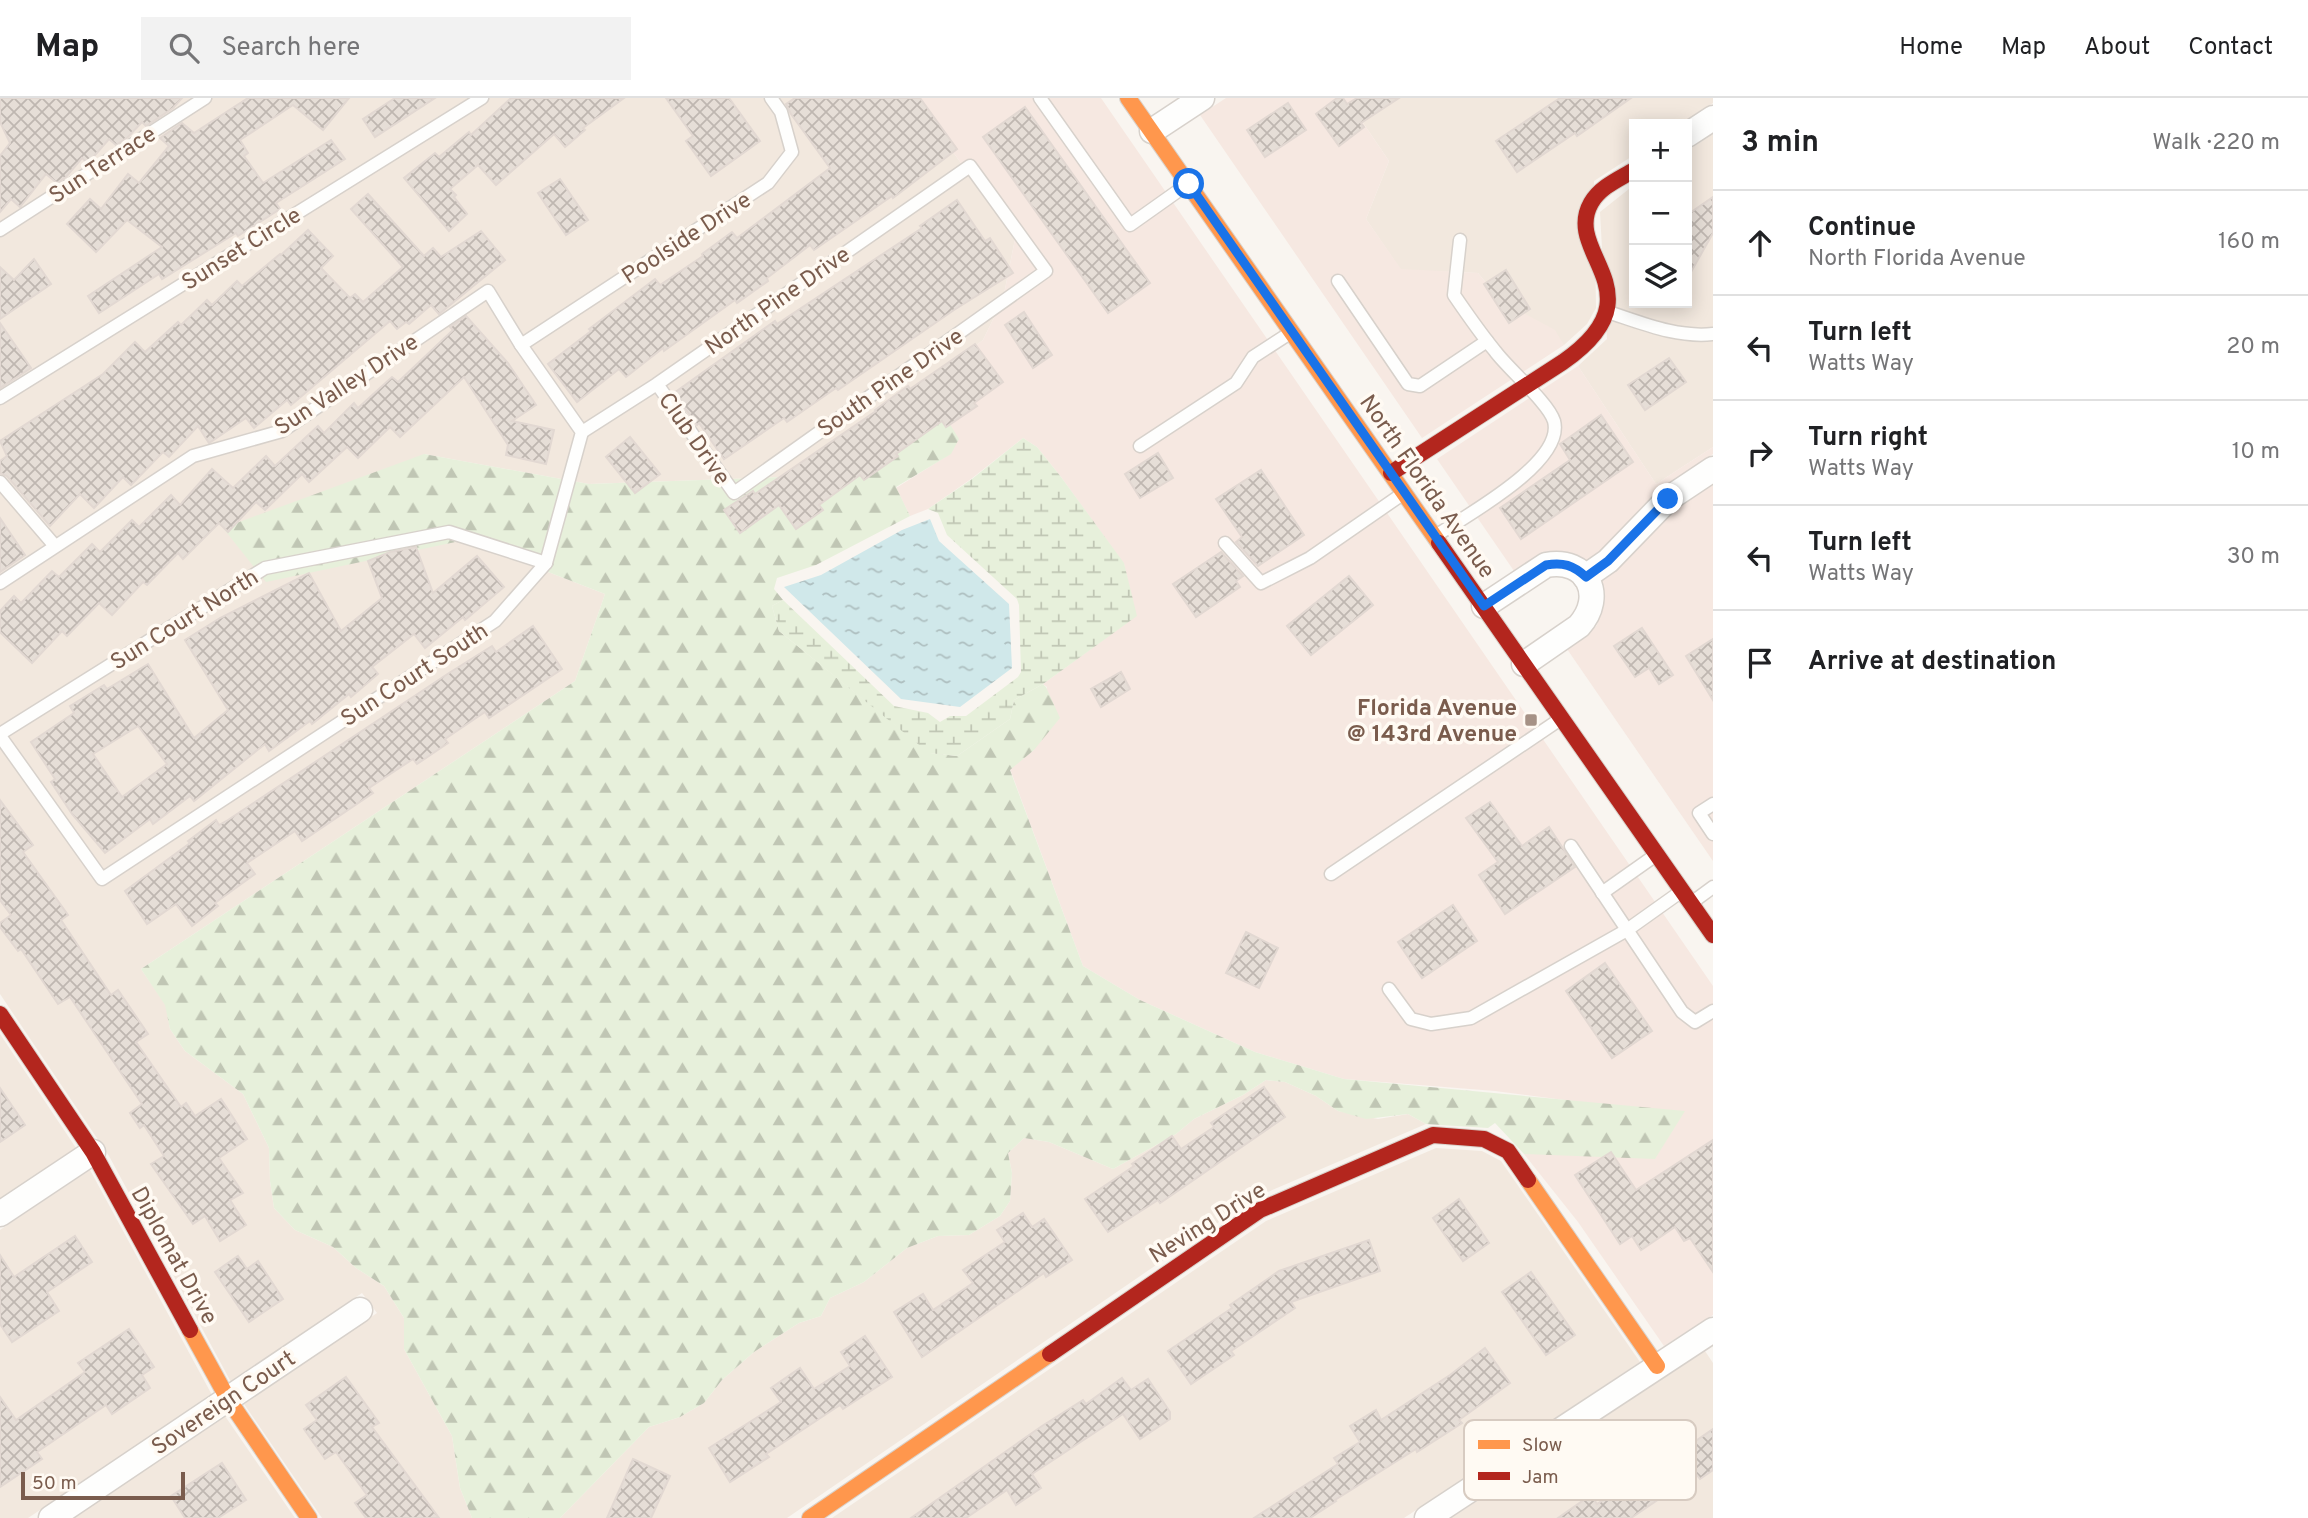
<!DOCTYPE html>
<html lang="en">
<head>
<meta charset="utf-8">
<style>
	:root { --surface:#fff; --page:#f2f2f2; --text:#202124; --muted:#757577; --line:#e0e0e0 }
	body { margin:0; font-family:Overpass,sans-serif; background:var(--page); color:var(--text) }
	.controls { position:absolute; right:21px; top:21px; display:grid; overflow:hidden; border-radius:0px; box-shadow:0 4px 18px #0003 }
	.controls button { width:63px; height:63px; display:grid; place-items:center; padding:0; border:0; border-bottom:2px solid var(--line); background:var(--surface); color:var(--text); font:35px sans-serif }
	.scale { position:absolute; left:21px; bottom:18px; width:164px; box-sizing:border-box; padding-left:7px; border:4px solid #7a5c4d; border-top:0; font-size:19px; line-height:24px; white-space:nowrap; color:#7a5c4d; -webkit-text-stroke:5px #fffaf3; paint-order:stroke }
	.stop { position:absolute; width:21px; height:21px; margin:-16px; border:5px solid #1a73e8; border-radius:50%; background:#fff }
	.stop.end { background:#1a73e8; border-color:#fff; box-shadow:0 2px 7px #0008 }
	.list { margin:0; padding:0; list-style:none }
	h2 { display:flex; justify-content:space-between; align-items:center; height:91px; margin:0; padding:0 28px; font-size:30px }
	h2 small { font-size:23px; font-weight:400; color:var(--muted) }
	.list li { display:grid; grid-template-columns:46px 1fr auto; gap:21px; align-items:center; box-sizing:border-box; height:105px; padding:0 28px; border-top:2px solid var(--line) }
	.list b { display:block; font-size:26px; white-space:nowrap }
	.list p { margin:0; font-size:23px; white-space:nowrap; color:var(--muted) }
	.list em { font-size:23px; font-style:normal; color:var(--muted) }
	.icon { flex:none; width:38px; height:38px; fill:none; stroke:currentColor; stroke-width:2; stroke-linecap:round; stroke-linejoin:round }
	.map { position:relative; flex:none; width:1713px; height:1420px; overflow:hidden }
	header { display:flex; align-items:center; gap:42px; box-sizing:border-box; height:98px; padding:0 35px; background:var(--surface); border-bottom:2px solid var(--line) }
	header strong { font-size:33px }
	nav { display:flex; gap:38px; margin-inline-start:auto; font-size:24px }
	.search { width:490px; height:63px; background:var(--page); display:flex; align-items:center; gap:18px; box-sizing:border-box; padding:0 24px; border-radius:0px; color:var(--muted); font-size:26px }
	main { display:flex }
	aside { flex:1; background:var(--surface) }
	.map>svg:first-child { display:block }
</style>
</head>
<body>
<header>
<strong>Map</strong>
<div class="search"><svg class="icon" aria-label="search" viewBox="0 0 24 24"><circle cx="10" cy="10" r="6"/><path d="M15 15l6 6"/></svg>Search here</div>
<nav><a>Home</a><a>Map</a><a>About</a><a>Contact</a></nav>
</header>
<main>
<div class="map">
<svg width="1713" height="1420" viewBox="0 0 1713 1420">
	<defs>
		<pattern id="forest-firs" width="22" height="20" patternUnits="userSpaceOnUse" patternTransform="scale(1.75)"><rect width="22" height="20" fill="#e7f0db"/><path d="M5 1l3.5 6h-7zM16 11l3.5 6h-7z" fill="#c0c6b4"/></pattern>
		<pattern id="wetland-marsh" width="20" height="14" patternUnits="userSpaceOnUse" patternTransform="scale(1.75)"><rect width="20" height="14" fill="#e7f0db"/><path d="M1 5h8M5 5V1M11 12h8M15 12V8" fill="none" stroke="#c0c6b4"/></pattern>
		<pattern id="water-ripples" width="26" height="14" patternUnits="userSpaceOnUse" patternTransform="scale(1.75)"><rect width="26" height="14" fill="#d0e8ea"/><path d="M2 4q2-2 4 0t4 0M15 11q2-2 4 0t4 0" fill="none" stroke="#aebfc0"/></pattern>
		<pattern id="building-cross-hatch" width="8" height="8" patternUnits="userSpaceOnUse" patternTransform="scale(1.75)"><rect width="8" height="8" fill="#e6ded7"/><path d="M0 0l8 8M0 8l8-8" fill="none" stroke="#bfb7b1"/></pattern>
	</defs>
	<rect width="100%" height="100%" fill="#f9f5f0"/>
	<g fill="#f2e8de">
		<polygon points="0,0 822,0 953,54 1015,141 1003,201 983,242 925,286 782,379 589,386 424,356 465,442 605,496 575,583 141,871 166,907 170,931 185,953 243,996 269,1050 270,1083 274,1110 295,1132 333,1149 356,1170 384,1188 404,1220 404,1251 452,1338 460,1390 472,1420 322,1420 244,1306 377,1215 362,1195 231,1284 109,1058 0,896"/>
		<polygon points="1361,0 1713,0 1713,5 1681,26 1634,26 1634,57 1594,83 1596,210 1587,226 1564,247 1501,203 1478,175 1401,172 1366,121 1389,63 1357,16"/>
		<polygon points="1713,36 1713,349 1656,386 1578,268 1607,241 1600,114 1634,87 1634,205 1687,205 1687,53"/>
		<polygon points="0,936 76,1050 0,1101"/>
		<polygon points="1266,982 1285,984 1316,998 1338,1013 1378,1021 1408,1016 1426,1026 1254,1100 787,1420 560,1420 649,1329 680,1319 704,1305 722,1282 754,1254 799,1225 821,1218 830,1200 864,1184 907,1150 938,1138 969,1137 1000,1118 1010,1103 1012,1075 1008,1055 1024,1040 1049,1044 1113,1071 1176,1036 1194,1021 1243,997"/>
		<polygon points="1436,1050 1482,1053 1501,1063 1640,1264 1404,1420 832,1420 1266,1123"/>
		<polygon points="90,1072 212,1297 28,1420 0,1420 0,1132"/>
		<polygon points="1705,1253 1713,1265 1713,1420 1451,1420"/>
		<polygon points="225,1318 295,1420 74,1420"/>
	</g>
	<g fill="#f6e8e1">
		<polygon points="822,0 1101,0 1713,888 1713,1217 1664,1248 1578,1124 1524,1056 1588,1005 1495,993 1344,981 1255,954 1140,902 1083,868 1010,671 1034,652 1047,589 1043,586 1136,518 1124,466 1061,379 1037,349 1023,340 971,381 928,411 910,418 896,390 950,356 925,286 983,242 1003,201 1015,141 953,54"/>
		<polygon points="1226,0 1361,0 1357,16 1389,63 1366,121 1401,171 1478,175 1501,203 1555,232 1564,247 1422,340 1200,17"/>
		<polygon points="1578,268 1656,386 1713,349 1713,356 1661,391 1600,453 1586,463 1572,456 1554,453 1539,456 1514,473 1437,361"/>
		<polygon points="1713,387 1713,763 1567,551 1586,539 1597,527 1604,503 1601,484 1617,472 1676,411"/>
	</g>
	<polygon fill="url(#forest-firs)" points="925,286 959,341 951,356 896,389 910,418 816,467 777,480 774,491 783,502 772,508 779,533 930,655 957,658 1010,621 1014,602 1043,586 1046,589 1060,620 1034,652 1010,672 1083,868 1140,902 1255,954 1344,981 1685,1013 1655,1061 1524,1056 1495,1025 1488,1030 1426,1026 1408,1016 1366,1021 1338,1013 1316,998 1285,984 1266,982 1243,997 1194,1021 1176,1036 1113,1071 1049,1044 1024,1040 1008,1055 1012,1075 1010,1103 1000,1118 969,1137 938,1138 907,1150 864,1184 830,1200 821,1218 799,1225 754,1254 722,1282 704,1305 680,1319 649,1329 560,1420 472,1420 460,1390 452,1338 404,1251 404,1220 384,1188 356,1170 333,1149 295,1132 274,1110 270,1083 269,1050 243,996 185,953 170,931 165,907 141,871 575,583 605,496 465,442 266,484 223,430 424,356 589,386 782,379"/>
	<polygon fill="url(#wetland-marsh)" points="1023,340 1037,349 1061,379 1124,465 1137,518 1043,586 1014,602 1010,621 957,658 929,655 779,533 772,508 783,502 894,608 928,615 940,624 950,618 966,618 1018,579 1021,574 1019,507 1017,501 947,437 938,415 928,411 972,381"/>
	<polygon fill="url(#water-ripples)" points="930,421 939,443 1009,506 1012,570 960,609 901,601 784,489 821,477 902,432"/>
	<g fill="url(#building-cross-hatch)" stroke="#e2d8d2" stroke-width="2" fill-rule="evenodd">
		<polygon points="0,0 182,0 173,10 146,28 142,24 128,39 116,47 109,41 88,65 82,60 66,79 57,85 46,76 20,109 11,101 0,114 0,58 10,45 0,24"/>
		<polygon points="248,0 349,0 323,32 293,7 240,42 248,55 244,58 263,85 331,42 345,61 276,105 280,111 238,138 236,135 162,181 159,176 99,215 88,198 162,149 127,122 96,154 67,126 90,101 101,111 128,76 139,85 169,48 160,40 182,25 194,35"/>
		<polygon points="395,0 435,0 375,39 363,21"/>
		<polygon points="511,0 624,0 583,30 585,32 565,49 554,36 496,87 478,67 450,91 456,97 454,99 467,116 449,133 404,80 435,55 439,59 469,34 471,37"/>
		<polygon points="666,0 729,0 760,43 711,78 686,43 693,38"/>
		<polygon points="795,0 920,0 957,51 893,100 892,98 814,152 810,147 767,180 768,183 737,205 735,202 664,253 663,250 626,279 619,271 577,304 548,266 591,233 589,231 655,181 660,187 703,158 702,156 732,134 737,140 830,70 791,16 786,6"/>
		<polygon points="1337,0 1343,0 1347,6 1357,0 1399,0 1361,25 1364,29 1339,48 1316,16"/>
		<polygon points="1560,0 1631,0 1577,38 1575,35 1517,74 1496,43"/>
		<polygon points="1288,5 1306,32 1265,59 1247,32"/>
		<polygon points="1025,9 1150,185 1108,215 983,39"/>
		<polygon points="560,81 588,122 566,137 538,95"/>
		<polygon points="368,96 424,158 433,150 441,159 481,133 505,162 439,216 431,207 409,226 406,224 397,231 390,223 291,307 287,302 254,330 246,320 209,345 198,328 169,359 163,354 131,387 123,379 94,410 80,396 50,428 7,378 0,375 0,363 7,358 0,343 103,276 135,244 145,254 178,224 181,227 207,202 212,207 237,183 242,188 280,156 281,157 308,132 333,158 321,170 350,200 355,196 363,204 403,169 351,111"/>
		<polygon points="1713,99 1713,135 1687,181 1687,117"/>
		<polygon points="957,102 985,143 990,140 1013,175 954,212 838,292 836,290 787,324 784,320 724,361 699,325 697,327 674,295 775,223 777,226 922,130 920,128"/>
		<polygon points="34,161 51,186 0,221 0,169 14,182"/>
		<polygon points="1506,172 1530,211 1509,225 1484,186"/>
		<polygon points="1024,214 1052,257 1033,270 1005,227"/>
		<polygon points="466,218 508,265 536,307 512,323 554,332 546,366 506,357 508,347 464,279 400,339 390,329 358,360 347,349 309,384 302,376 265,412 256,404 228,434 219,425 183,461 178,455 147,487 143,484 112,517 99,505 67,538 62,533 32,565 0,534 0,513 14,498 21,505 52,473 59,479 92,446 100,454 132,422 139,429 171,397 180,407 212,371 233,390 266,358 275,368 318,328 324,335 354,305 358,310 392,279 398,284 453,232 450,229"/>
		<polygon points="0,225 31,270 0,290"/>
		<polygon points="975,246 1003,284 974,305 977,308 946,329 942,323 896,356 898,358 864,382 860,377 819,407 823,412 796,431 779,407 740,435 724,412 753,393 755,396 876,313 875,312 908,288 910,291"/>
		<polygon points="1669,260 1686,284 1645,312 1628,287"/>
		<polygon points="1601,317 1633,364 1521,441 1500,410 1570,362 1560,346"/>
		<polygon points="630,339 660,376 635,395 606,359"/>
		<polygon points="1158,355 1173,380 1140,400 1125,376"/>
		<polygon points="1261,372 1304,437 1258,468 1236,444 1242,439 1216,401"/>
		<polygon points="0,420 25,457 0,474"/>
		<path d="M416,449L433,495L477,458L504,489L465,522L463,519L425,550L414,536L372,569L378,576L351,599L349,596L312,626L310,623L269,653L265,646L194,703L190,698L153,726L150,721L105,755L72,716L51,684L55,681L31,644L74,615L70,608L104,587L107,591L148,566L194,640L228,612L185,542L220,520L309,475L341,533L382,500L368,463L390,454ZM138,628L167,666L122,699L93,656Z"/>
		<polygon points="1221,454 1243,478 1236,483 1240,489 1196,519 1173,486"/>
		<polygon points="1349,478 1373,507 1311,557 1287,528"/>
		<polygon points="533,528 562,571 489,620 485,614 445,641 448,645 417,666 413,661 369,690 373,695 302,743 295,733 247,765 255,776 215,805 218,808 192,828 176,806 147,826 125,793 190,745 188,743 216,722 219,727 228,722 449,575 492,548 496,554"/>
		<polygon points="1642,530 1673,577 1659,586 1649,570 1635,579 1614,548"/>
		<polygon points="1713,541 1713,602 1686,558"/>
		<polygon points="1121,574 1130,591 1101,609 1091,591"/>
		<polygon points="0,702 33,747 23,754 68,817 61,822 111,897 118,892 148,936 136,944 181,1009 186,1005 195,1018 221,1001 247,1041 219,1060 243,1095 230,1102 246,1127 220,1143 205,1118 193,1126 151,1066 164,1058 144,1027 140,1030 130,1015 142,1006 70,899 58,906 21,851 18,853 0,829 0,825 11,817 0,802"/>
		<polygon points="1490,704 1522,748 1549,729 1575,769 1505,816 1479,777 1498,764 1466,720"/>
		<polygon points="1453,807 1477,843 1422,880 1398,844"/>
		<polygon points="1246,834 1278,850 1259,890 1226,875"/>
		<polygon points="1605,865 1652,933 1612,960 1566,893"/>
		<polygon points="1264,989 1285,1019 1160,1105 1158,1102 1108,1134 1085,1101 1134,1068 1132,1066 1172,1038 1181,1051 1214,1029 1211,1025"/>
		<polygon points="0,990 25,1027 0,1044"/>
		<polygon points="1713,1042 1713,1174 1690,1140 1684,1143 1675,1129 1641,1152 1632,1138 1620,1146 1575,1077 1611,1054 1636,1092"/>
		<polygon points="1459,1101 1489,1145 1463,1163 1433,1120"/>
		<polygon points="1023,1115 1032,1129 1044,1121 1072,1162 1046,1179 1044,1175 922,1259 894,1214 923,1196 933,1212 973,1185 963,1172 1005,1144 997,1132"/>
		<polygon points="75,1138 92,1164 47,1194 59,1213 12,1244 0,1226 0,1157 14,1179"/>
		<polygon points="1369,1142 1380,1173 1291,1204 1295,1210 1231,1253 1234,1257 1191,1286 1168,1253 1232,1210 1230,1207 1279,1173"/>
		<polygon points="238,1158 247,1171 258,1163 283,1201 249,1224 215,1174"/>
		<polygon points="1531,1174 1575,1237 1546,1257 1502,1194"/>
		<polygon points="129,1231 154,1269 142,1277 150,1290 112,1316 106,1307 37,1354 42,1361 0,1389 0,1299 16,1322 85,1274 78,1265"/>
		<polygon points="865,1238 892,1279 843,1311 840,1307 766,1356 769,1359 730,1384 709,1350 781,1304 771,1290 800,1270 814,1291 850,1268 841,1254"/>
		<polygon points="1485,1250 1510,1285 1459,1322 1462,1325 1417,1354 1416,1351 1335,1402 1336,1403 1310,1420 1254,1420 1338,1366 1334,1360 1360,1344 1350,1328 1376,1312 1381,1322 1450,1277"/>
		<polygon points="346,1279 379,1325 372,1329 439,1420 366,1420 355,1405 367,1397 336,1354 325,1361 304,1331 317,1322 306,1307"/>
		<polygon points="1122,1280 1131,1292 1148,1281 1170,1314 1170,1321 1140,1341 1123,1316 1032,1376 1041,1390 1016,1407 1007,1392 966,1420 911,1420 1042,1328 1083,1302 1086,1306"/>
		<polygon points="1713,1331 1713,1372 1700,1381 1696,1376 1631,1420 1558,1420 1591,1397 1597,1406 1656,1366 1658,1369"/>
		<polygon points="633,1361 670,1378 651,1420 607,1420"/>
		<polygon points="222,1365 246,1402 218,1420 185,1420 171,1398"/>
	</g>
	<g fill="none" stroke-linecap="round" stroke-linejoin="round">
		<g stroke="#d7d1cb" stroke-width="15">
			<g id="lane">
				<polyline points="1040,0 1130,127 1185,88"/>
				<polyline points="0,132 205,0"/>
				<polyline points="1338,183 1408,286 1420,288 1487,243"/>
				<path d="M1608,214C1642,225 1677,240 1713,236"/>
				<polyline points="521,247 768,85 792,54 781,14 771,0"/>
				<polyline points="0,300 482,0"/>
				<polyline points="582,334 657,286 970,68 1046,173 734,395 657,286"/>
				<polyline points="1140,348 1236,285 1253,259 1290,235"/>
				<polyline points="0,384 55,448"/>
				<path d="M1437,437C1467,417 1565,364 1554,323C1548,304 1508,271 1495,253C1480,235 1467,216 1454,197L1460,142"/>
				<polyline points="1225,445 1261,485 1310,460 1401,397"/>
				<polyline points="0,485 193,358 282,333 488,193 521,247 582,334 546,465 495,523 102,781 0,638"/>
				<polyline points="0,636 265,470 449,434 546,465"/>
				<polyline points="1713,706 1699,715 1713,736"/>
				<polyline points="1571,748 1682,914 1695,924 1713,913"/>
				<polyline points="1331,776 1559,622"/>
				<polyline points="1602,795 1653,759"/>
				<polyline points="1694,803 1713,789"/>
				<polyline points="1389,891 1411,921 1431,926 1471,920 1627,832 1679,795"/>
			</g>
		</g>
		<g stroke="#d7d1cb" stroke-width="27">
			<g id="street">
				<polyline points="1152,33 1202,0"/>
				<polyline points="1687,37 1713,20"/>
				<polyline points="1585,479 1608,463 1668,401 1713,371"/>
				<path d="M1484,508L1546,467C1587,459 1606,498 1579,528L1524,566"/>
				<polyline points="0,1116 93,1054"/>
				<polyline points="51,1420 360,1212"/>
				<polyline points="1427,1420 1713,1232"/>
			</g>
		</g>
		<g stroke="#d9d2cb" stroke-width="18">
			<g id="slow">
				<polyline points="1128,0 1439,445"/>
				<polyline points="1528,1082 1657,1268"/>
				<polyline points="190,1232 228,1301 309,1420"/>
				<polyline points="810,1420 1050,1256"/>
			</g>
		</g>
		<g stroke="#d9d2cb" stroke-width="18">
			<g id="jam">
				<path d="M1391,375L1563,264C1662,195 1562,156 1591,105C1600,89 1619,81 1634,72"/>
				<polyline points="1439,445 1713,837"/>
				<polyline points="0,916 93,1054 190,1232"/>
				<polyline points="1050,1256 1260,1112 1433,1037 1484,1041 1508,1053 1528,1082"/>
			</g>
		</g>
		<use href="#lane" stroke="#fefefd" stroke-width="12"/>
		<use href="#street" stroke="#fefefd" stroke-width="24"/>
		<use href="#slow" stroke="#ff974d" stroke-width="16"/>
		<use href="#jam" stroke="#b3261e" stroke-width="16"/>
	</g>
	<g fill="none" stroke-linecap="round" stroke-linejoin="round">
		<path stroke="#1a73e8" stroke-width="9" d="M1189,86L1484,508L1546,467C1563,464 1573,467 1586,479L1608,463L1668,401"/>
	</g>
	<rect fill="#a69286" stroke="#fffaf3" stroke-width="2.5" x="1524" y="615" width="14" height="14" rx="3.5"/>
	<g text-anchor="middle" stroke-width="7" stroke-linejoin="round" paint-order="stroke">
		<g font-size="23" fill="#7a5c4d" stroke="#fffaf3">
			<text transform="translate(102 66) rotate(-33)" y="8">Sun Terrace</text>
			<text transform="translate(686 139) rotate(-33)" y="8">Poolside Drive</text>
			<text transform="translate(241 150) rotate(-32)" y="8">Sunset Circle</text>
			<text transform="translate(777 202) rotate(-35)" y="8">North Pine Drive</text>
			<text transform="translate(890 284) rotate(-35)" y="8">South Pine Drive</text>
			<text transform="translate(346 286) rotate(-33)" y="8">Sun Valley Drive</text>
			<text transform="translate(695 340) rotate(55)" y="8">Club Drive</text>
			<text transform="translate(1428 388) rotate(55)" y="8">North Florida Avenue</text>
			<text transform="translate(184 521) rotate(-32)" y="8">Sun Court North</text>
			<text transform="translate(414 576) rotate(-33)" y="8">Sun Court South</text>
			<text transform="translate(1207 1124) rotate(-32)" y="8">Neving Drive</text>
			<text transform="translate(175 1157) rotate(61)" y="8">Diplomat Drive</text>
			<text transform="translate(223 1304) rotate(-34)" y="8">Sovereign Court</text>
		</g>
		<g font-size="23" font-weight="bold" fill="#7a5c4d" stroke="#fffaf3" text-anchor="end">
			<text x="1517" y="617">Florida Avenue<tspan x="1517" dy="26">@ 143rd Avenue</tspan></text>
		</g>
	</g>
	<rect x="1464" y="1322" width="232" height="80" rx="10" fill="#fffaf3" stroke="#d7cbc1" stroke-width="2"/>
	<rect x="1478" y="1342" width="32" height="9" fill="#ff974d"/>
	<rect x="1478" y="1374" width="32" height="8" fill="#b3261e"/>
	<g font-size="19" fill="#7a5c4d">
		<text x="1522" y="1353">Slow</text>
		<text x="1522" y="1385">Jam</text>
	</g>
</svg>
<div class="controls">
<button>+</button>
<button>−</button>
<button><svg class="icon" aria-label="layers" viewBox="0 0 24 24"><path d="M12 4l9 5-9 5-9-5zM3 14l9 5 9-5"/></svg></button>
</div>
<div class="scale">50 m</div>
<div class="stop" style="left:1189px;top:86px"></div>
<div class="stop end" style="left:1668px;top:401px"></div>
</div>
<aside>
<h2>3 min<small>Walk · 220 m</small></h2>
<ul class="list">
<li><svg class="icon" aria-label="ahead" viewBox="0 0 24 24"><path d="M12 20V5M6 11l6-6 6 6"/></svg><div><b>Continue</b><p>North Florida Avenue</p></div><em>160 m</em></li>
<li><svg class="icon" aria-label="left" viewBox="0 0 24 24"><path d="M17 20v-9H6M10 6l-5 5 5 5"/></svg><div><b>Turn left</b><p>Watts Way</p></div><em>20 m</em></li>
<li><svg class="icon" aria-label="right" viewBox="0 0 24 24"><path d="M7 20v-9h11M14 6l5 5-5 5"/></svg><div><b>Turn right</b><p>Watts Way</p></div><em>10 m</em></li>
<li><svg class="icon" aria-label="left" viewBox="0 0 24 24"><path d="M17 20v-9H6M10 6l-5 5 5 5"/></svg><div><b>Turn left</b><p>Watts Way</p></div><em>30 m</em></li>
<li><svg class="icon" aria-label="arrive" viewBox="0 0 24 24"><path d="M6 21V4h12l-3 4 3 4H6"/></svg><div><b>Arrive at destination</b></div></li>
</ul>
</aside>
</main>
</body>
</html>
